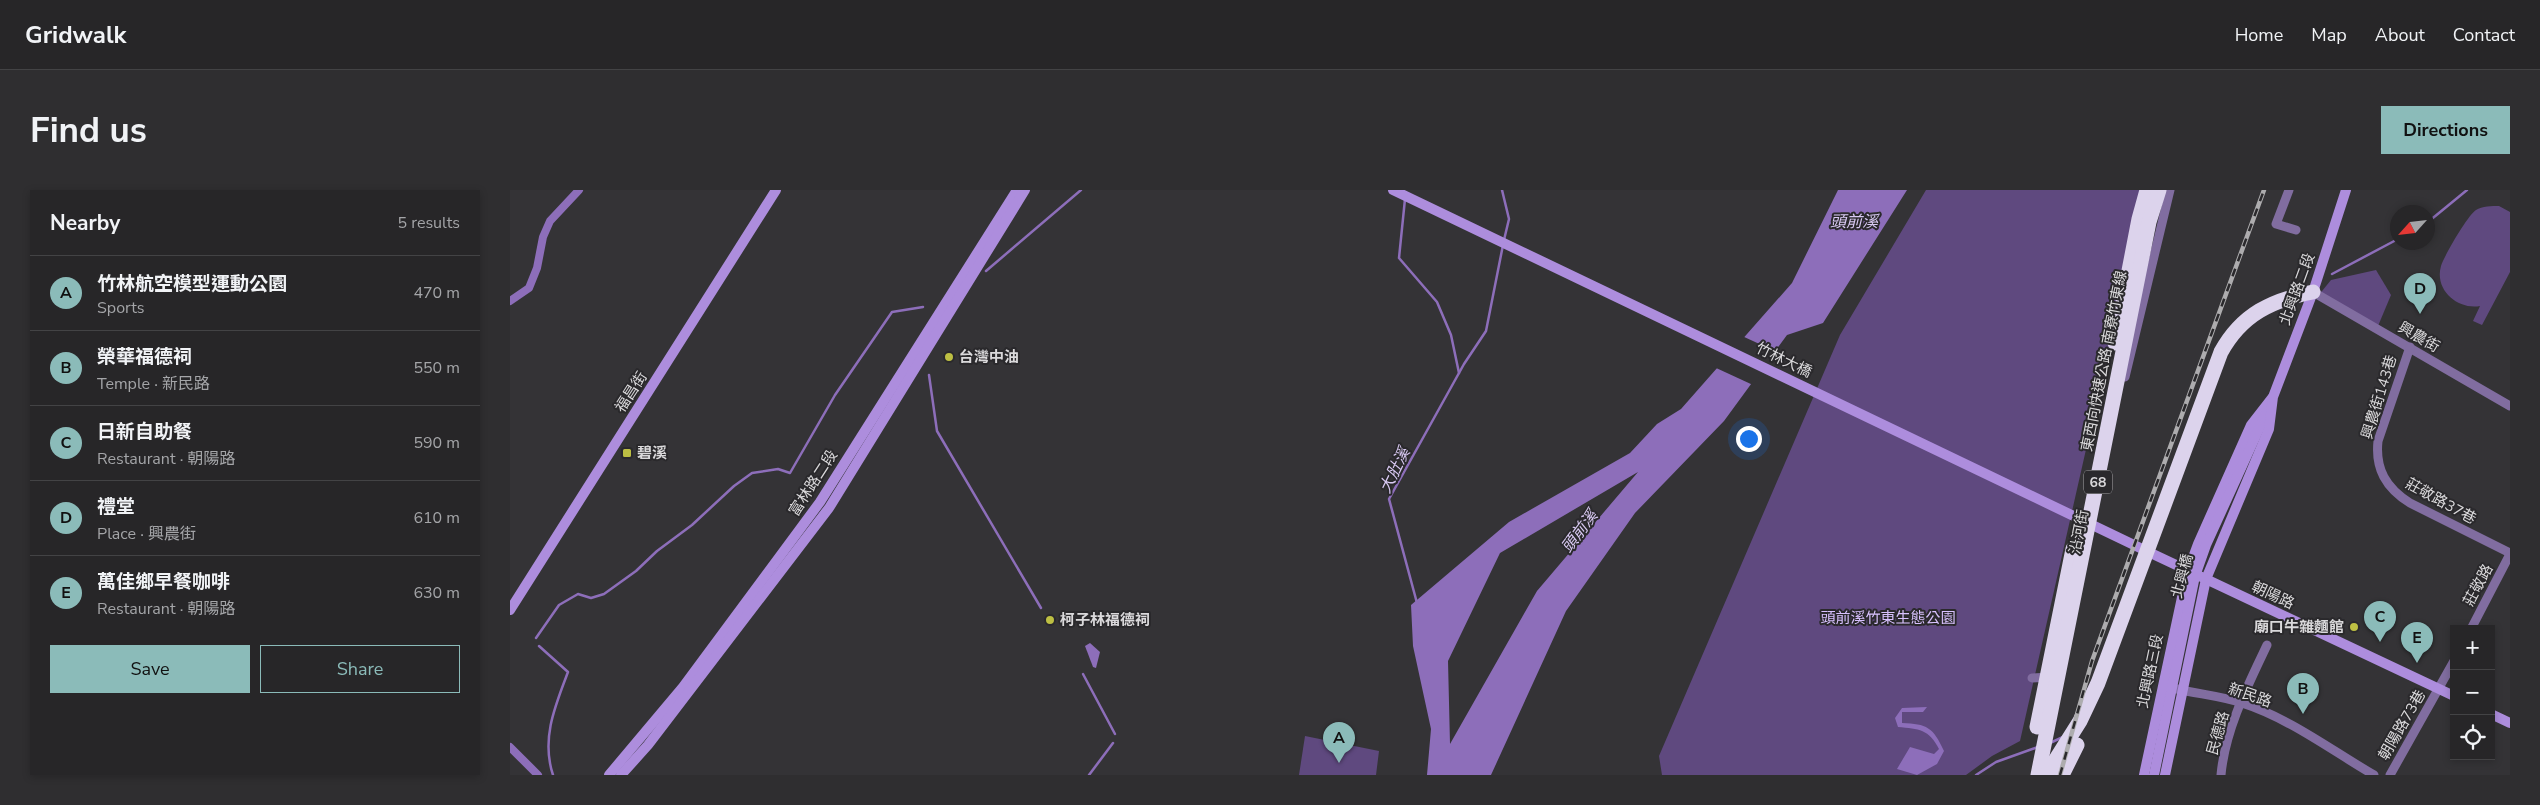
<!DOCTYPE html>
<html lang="en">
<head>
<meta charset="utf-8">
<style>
	:root { --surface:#272628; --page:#2f2e30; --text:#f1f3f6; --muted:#a4a5a8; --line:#434345; --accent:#8bbbb9 }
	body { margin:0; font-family:"Nunito Sans","Noto Sans TC",sans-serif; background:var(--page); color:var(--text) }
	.controls { position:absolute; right:15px; bottom:15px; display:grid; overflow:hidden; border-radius:0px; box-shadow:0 2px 8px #0003 }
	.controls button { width:45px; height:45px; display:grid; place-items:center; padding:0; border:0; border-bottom:1px solid var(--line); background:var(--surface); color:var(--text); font:25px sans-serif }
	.compass { position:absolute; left:1880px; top:15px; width:45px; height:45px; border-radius:50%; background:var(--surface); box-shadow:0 2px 8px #0003; rotate:243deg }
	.you { position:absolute; left:1238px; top:248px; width:18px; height:18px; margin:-12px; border:4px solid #fff; border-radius:50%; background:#1a73e8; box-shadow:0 0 0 8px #1a73e833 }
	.badge { display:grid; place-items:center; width:32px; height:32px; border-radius:50%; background:var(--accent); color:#111; font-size:16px; font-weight:700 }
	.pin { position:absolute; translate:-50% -41px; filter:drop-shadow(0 1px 2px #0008) }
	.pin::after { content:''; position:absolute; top:26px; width:18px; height:15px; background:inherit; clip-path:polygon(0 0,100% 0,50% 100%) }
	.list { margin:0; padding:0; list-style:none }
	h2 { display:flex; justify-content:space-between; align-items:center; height:65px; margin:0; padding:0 20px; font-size:21px }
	h2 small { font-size:16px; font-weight:400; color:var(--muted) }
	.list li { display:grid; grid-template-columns:32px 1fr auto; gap:15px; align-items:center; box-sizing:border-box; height:75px; padding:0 20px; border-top:1px solid var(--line) }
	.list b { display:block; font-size:19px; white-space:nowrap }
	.list p { margin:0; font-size:16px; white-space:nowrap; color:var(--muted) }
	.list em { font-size:16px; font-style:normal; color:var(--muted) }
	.actions { display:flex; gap:10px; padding:15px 20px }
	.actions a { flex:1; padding:11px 0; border:1px solid var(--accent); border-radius:0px; text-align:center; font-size:18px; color:var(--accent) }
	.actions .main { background:var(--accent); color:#111 }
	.icon { flex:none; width:28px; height:28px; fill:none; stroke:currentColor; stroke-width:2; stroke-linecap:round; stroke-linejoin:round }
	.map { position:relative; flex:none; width:2000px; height:585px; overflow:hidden; border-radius:0px }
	header { display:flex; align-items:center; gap:30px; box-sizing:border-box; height:70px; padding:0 25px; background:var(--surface); border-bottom:1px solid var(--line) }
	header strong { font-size:24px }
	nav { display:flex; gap:28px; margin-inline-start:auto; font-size:18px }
	.intro { display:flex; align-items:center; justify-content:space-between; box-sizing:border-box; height:120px; padding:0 30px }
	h1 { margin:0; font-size:35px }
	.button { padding:12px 22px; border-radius:0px; background:var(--accent); color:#111; font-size:18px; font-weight:700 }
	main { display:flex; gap:30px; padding:0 30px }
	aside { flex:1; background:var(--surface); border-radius:0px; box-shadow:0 2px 8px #0003 }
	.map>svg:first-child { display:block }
</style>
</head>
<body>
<header>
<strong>Gridwalk</strong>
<nav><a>Home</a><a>Map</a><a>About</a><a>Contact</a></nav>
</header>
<div class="intro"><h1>Find us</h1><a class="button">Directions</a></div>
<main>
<aside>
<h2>Nearby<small>5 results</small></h2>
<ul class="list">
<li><span class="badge">A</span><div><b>竹林航空模型運動公園</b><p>Sports</p></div><em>470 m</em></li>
<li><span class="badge">B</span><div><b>榮華福德祠</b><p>Temple · 新民路</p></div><em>550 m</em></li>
<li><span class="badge">C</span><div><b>日新自助餐</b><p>Restaurant · 朝陽路</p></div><em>590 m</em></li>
<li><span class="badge">D</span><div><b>禮堂</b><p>Place · 興農街</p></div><em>610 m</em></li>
<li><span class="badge">E</span><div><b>萬佳鄉早餐咖啡</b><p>Restaurant · 朝陽路</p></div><em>630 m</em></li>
</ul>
<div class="actions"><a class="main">Save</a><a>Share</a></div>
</aside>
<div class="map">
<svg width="2000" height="585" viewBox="0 0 2000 585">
	<rect width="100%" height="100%" fill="#343336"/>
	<g fill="#5f497f">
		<polygon points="1416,0 1641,0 1606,127 1510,551 1482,566 1456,585 1152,585 1149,566 1330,145"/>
		<path d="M1989,16L2000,22V82L1972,135L1963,131L1970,116C1948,120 1924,100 1931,76C1934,66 1958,25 1966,20C1972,16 1982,16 1989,16Z"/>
		<polygon points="1866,80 1881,105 1868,136 1808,106 1821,90"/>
		<polygon points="795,546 869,561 866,585 789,585"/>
	</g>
	<g fill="#8d6eba" fill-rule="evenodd">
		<path d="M1328,0H1397L1313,133L1277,145L1214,231L1125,323L1056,421L981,585H917L921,539L903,456L901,415L999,332L1120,263L1147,234L1171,219L1282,93ZM1128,282L1027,401L940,554L938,471L990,363Z"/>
		<polygon points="580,453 590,462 586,478 583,477 575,456"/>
		<path d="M1417,517L1413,522H1392V533C1417,534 1423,537 1434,561L1427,574L1407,585L1387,579L1400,557L1424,564L1429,559C1419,539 1409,539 1388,537L1385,528L1392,518Z"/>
	</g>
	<polygon fill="#343336" points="1232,146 1267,162 1243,195 1204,177"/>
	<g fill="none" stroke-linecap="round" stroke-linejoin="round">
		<g stroke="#8d6eba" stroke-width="2.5">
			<polyline points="992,0 999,29 994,50"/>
			<polyline points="895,9 889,68 927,112 941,145 949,183"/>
			<polyline points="1918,32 1957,0"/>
			<polyline points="476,81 571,0"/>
			<polyline points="1822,84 1888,49"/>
			<polyline points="419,185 427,241 531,418"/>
			<polyline points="907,413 879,309 954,174 976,141 993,55"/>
			<polyline points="26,448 49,415 68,404 81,408 94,404 126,381 147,361 182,335 224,296 242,283 268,279 280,283 325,205 382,122 413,117"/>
			<path d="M29,456L58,482C45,516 31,549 43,585"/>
			<polyline points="573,484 605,544"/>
			<polyline points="1540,553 1553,547"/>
			<polyline points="579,585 603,553"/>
			<polyline points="1466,585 1486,572 1528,557"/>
		</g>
		<g stroke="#8d6eba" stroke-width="8">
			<polyline points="0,111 19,98 27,78 33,47 40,31 69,0"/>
			<polyline points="0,557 28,585"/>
		</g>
		<g stroke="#816da0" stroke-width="9">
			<polyline points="1779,0 1766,34 1786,40"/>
			<polyline points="1803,102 2000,216"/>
			<path d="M1900,157L1868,251C1865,279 1876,298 1900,313L2000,363"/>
			<polyline points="1615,187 1660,0"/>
			<polyline points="1961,439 2000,364"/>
			<polyline points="1522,488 1541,487"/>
			<path d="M1667,499C1688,504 1711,506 1732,513C1779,528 1821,560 1864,585"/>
			<path d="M1711,585C1715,540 1738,495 1757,455"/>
			<polyline points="1880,585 1944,471"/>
		</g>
		<g stroke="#ad8ddd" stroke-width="10">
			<path d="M883,0C1236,169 1589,340 1944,506"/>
			<polyline points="0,420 266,0"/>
			<polyline points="1981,524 2000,533"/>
			<polyline points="99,585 173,497 310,312 507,0"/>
			<polyline points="111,585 138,555 319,318 515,0"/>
			<polyline points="1634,585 1677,384 1688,354 1741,235 1762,208"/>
			<polyline points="1644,585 1685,386 1696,355 1758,219"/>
			<polyline points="1655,585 1696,389 1759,239 1763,207 1803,102 1836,0"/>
		</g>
		<g stroke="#dcd3ec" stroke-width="15">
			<polyline points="1605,153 1629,29 1637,0"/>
			<polyline points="1527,537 1563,359"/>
			<polyline points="1528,585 1639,32 1649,0"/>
			<path d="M1536,585L1570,531L1588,493L1711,162C1732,124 1762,110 1803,102"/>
			<polyline points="1552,585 1567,555"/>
		</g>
		<g stroke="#adacae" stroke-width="4.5">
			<polyline id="rail" points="1550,585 1582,471 1754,0"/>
		</g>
		<use href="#rail" stroke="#2a292c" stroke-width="2.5" stroke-dasharray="8" stroke-linecap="butt"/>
	</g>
	<g fill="#bdbf43" stroke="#2a292c" stroke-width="2">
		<circle cx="439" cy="167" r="5"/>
		<rect x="112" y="258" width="10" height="10" rx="2.5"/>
		<circle cx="540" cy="430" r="5"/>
		<circle cx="1844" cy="437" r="5"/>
	</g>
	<g text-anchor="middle" stroke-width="4" stroke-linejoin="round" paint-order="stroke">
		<rect fill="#2a292c" stroke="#a5a4a6" stroke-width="1" x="1574" y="280.5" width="28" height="23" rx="4"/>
		<g font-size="14" font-weight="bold" fill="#dad9db">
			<text x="1588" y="297">68</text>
		</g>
		<g font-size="15" fill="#dad9db" stroke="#2a292c">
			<text transform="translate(1787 99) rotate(-70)" y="5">北興路二段</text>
			<text transform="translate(1909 147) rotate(30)" y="5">興農街</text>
			<text transform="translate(1274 170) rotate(26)" y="5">竹林大橋</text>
			<text transform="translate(1594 171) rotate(-79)" y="5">東西向快速公路 南寮竹東線</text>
			<text transform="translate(121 202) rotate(-57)" y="5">福昌街</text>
			<text transform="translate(1869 207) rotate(-73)" y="5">興農街143巷</text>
			<text transform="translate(303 293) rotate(-57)" y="5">富林路二段</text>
			<text transform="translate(1931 311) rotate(29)" y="5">莊敬路37巷</text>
			<text transform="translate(1569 342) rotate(-79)" y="5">沿河街</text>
			<text transform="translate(1672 386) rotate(-75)" y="5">北興橋</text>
			<text transform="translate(1968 395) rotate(-62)" y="5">莊敬路</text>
			<text transform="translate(1763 405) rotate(25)" y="5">朝陽路</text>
			<text transform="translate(1640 481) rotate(-78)" y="5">北興路三段</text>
			<text transform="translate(1740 505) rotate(19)" y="5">新民路</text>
			<text transform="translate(1892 535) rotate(-60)" y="5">朝陽路73巷</text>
			<text transform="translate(1708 543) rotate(-74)" y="5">民德路</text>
		</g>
		<g font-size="15" font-weight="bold" fill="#dad9db" stroke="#2a292c" text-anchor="start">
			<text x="449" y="172">台灣中油</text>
			<text x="127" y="268">碧溪</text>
			<text x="550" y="435">柯子林福德祠</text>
			<text x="1834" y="442" text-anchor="end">廟口牛雜麵館</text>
		</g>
		<g font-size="15" fill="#d8c1fe" stroke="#2a292c">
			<text x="1378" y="433">頭前溪竹東生態公園</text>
		</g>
		<g font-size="16" font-style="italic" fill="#d9caf3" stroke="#2a292c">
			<text x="1344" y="37">頭前溪</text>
			<text transform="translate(884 280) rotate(-64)" y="6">大肚溪</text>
			<text transform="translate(1069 341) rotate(-53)" y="6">頭前溪</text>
		</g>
	</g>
</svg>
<div class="controls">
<button>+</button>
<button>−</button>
<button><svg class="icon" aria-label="locate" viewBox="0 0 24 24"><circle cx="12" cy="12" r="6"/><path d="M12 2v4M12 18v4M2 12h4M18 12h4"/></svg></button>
</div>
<svg class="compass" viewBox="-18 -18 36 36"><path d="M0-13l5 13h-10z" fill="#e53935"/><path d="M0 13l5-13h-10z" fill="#a4a5a8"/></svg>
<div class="you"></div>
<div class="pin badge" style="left:829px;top:573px">A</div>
<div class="pin badge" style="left:1793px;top:524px">B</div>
<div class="pin badge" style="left:1870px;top:452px">C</div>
<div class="pin badge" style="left:1910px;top:124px">D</div>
<div class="pin badge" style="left:1907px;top:473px">E</div>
</div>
</main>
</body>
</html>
